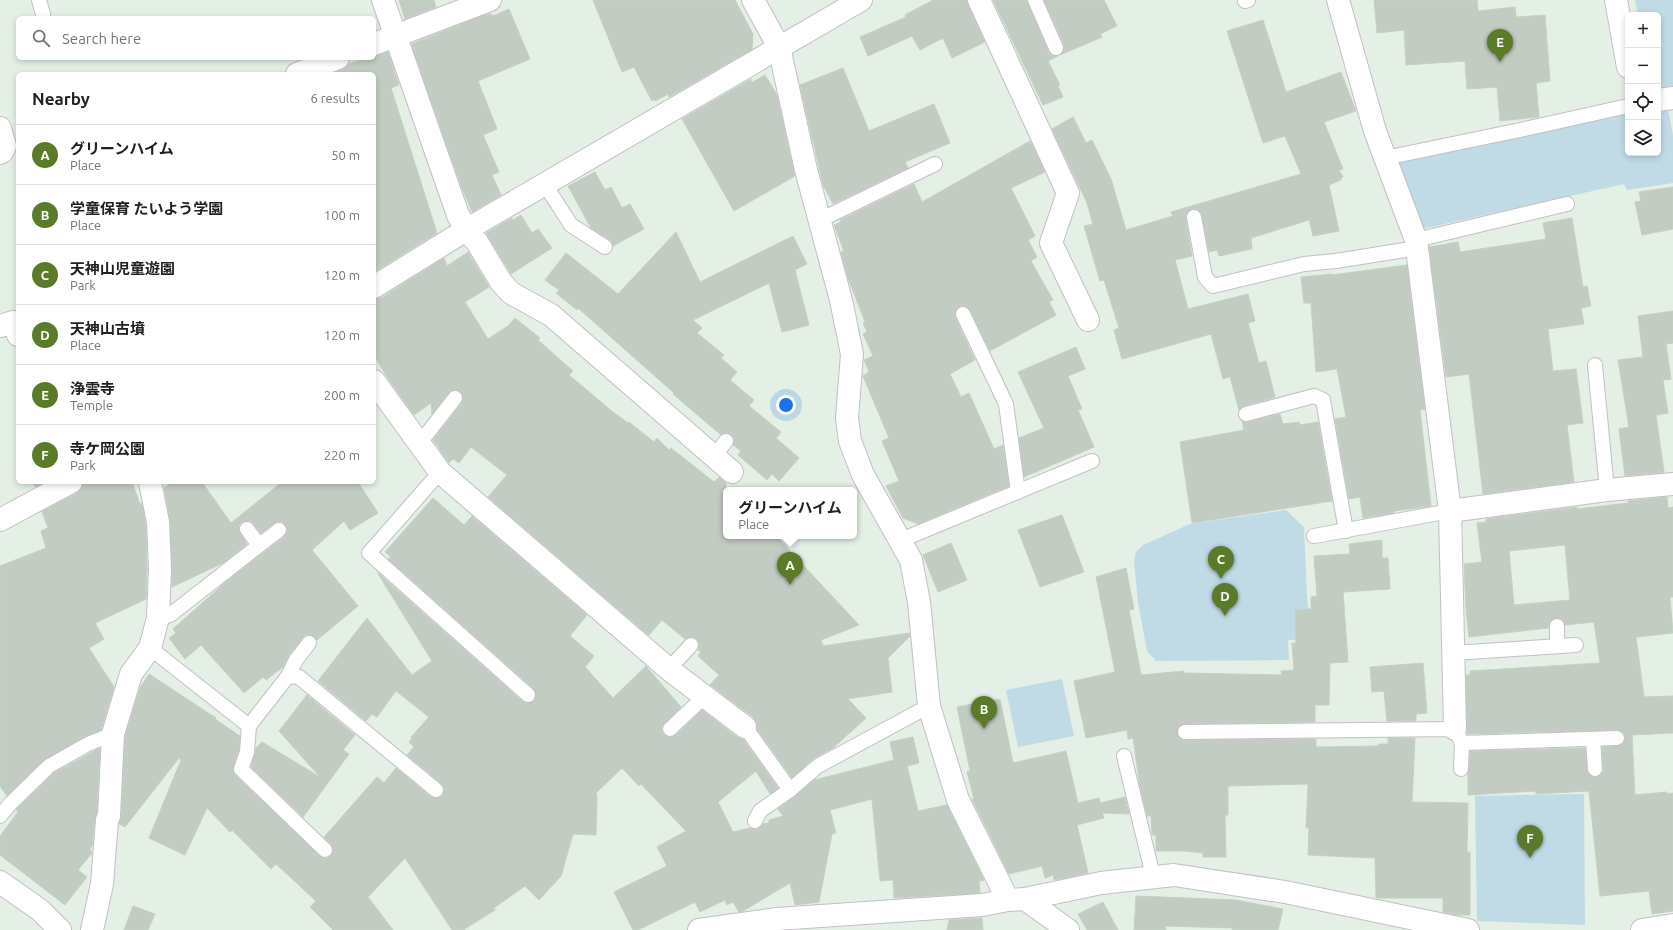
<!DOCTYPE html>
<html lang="en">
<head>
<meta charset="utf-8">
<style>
	:root { --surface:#fff; --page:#f6f6f6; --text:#202124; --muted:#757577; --line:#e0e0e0; --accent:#5b7b28 }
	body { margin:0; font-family:Ubuntu,"Noto Sans JP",sans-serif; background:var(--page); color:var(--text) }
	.controls { position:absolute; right:12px; top:12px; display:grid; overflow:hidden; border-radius:6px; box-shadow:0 2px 6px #0003 }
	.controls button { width:36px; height:36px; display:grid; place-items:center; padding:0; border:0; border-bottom:1px solid var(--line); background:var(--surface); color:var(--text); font:20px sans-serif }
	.you { position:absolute; left:786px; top:405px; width:14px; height:14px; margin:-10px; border:3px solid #fff; border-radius:50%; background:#1a73e8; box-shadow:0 0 0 6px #1a73e833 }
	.badge { display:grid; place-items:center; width:26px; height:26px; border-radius:50%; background:var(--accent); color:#fff; font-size:13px; font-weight:700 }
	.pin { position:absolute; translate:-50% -33px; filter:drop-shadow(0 1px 2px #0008) }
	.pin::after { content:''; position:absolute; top:21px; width:14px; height:12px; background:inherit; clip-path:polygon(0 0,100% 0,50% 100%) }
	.popup { position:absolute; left:723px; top:487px; width:134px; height:52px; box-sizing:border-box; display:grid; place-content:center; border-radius:6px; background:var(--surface); filter:drop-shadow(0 1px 3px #0005); font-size:13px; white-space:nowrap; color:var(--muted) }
	.popup b { font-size:15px; color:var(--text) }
	.popup::after { content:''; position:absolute; left:50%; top:100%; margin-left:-8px; border:8px solid transparent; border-top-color:var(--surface) }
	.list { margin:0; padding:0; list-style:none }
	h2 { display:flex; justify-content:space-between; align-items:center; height:52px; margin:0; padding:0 16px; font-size:17px }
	h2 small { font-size:13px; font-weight:400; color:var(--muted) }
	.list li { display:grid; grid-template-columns:26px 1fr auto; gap:12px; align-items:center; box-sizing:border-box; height:60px; padding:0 16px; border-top:1px solid var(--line) }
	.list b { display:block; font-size:15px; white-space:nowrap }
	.list p { margin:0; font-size:13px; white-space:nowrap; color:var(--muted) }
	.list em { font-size:13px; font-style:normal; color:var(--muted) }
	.icon { flex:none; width:22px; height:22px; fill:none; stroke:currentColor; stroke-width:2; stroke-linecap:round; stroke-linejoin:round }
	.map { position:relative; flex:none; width:1673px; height:930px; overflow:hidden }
	.search { position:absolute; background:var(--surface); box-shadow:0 2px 6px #0003; left:16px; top:16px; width:360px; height:44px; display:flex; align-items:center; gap:10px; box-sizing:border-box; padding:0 14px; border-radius:6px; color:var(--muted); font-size:15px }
	.panel { position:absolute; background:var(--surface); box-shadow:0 2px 6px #0003; left:16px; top:72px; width:360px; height:412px; border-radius:6px }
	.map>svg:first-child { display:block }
</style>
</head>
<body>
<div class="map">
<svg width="1673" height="930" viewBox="0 0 1673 930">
	<rect width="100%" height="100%" fill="#e4efe5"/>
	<g fill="#c0dbe6">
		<polygon points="1635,0 1673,0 1673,102 1667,104 1673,135 1673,183 1627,190 1624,184 1422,229 1393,163 1628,110 1628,153 1658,153 1658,15 1638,15"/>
		<polygon points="1286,510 1304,527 1307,596 1311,639 1288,640 1289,660 1156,661 1147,651 1138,602 1134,561 1136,552 1143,545 1190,524"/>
		<polygon points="1062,679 1074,736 1018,747 1006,690"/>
		<polygon points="1584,794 1585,925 1477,921 1475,796"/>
	</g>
	<g fill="#c3ccc2" stroke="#c2d3c2" fill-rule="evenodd">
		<polygon points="399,0 434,0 436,7 405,19"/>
		<polygon points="593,0 735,0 753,34 752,49 669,97 668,94 655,101 654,99 652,101 634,67 622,72"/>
		<polygon points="933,0 967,0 968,5 985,42 952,58 943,38 920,50 912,36 868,56 860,37 906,17 905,15"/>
		<polygon points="993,0 1027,0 1048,51 1051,55 1058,56 1048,61 1060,85 1058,86 1063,97 1043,105"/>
		<polygon points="1044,0 1104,0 1117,26 1100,34 1102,37 1060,55 1064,49 1064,45"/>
		<polygon points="1374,0 1477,0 1478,11 1515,7 1516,17 1545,15 1550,81 1536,83 1539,117 1500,121 1497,87 1467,89 1465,61 1406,65 1404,30 1377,33"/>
		<polygon points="509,9 530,59 478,81 497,129 483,135 499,172 492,175 501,195 472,212 462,188 411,44 482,16 491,14 493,16"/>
		<polygon points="1263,20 1286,92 1341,72 1356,111 1324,122 1343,169 1339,170 1343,177 1341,178 1341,180 1329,185 1339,231 1313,236 1309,220 1251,238 1252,249 1219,256 1217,250 1209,252 1201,212 1193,209 1186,214 1186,219 1192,256 1175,260 1188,309 1248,294 1255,321 1248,323 1259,363 1266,361 1275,397 1244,406 1239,410 1230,377 1223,379 1211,334 1122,359 1114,330 1119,328 1104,280 1100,281 1084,226 1093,224 1087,203 1052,129 1073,117 1086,143 1092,140 1111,179 1126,230 1173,216 1171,212 1301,174 1285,136 1263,143 1227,31"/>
		<polygon points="388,52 399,85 391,88 437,233 374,272 374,74 332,74 343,69 349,64 367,58 374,58 374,56"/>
		<polygon points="843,68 869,131 934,104 950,143 905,162 908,168 833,204 823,185 800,85"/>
		<polygon points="765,75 777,95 795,176 734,211 682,119 751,79 751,83"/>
		<polygon points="1030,141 1045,172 1011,188 1035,236 1028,240 1037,257 1031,261 1053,300 1049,302 1056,315 990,351 970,310 964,306 959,307 956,310 955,317 975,360 950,374 961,397 969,393 994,449 1003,445 1009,486 918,524 903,518 886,486 899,481 882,441 889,438 863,376 869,372 864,360 873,356 863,334 867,332 863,323 865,322 848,278 841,252 844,251 834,225 841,222 840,220 914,184 922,202"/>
		<polygon points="595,172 605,190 611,187 622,208 630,204 644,229 613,246 610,240 591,228 568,186"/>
		<polygon points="1673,187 1673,229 1642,235 1635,202 1641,201 1639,192"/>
		<polygon points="521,215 532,233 538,229 552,248 511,274 486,233 512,218 513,220"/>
		<polygon points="1572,218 1583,287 1587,286 1591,306 1581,308 1584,324 1548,329 1553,371 1576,369 1583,423 1567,425 1574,482 1483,494 1469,374 1446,377 1429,247 1458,242 1460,252 1546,239 1543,223"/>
		<polygon points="676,232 700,282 793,236 807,264 795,270 809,325 782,332 769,283 693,320 702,328 697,333 724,355 721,358 737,372 730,380 754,400 749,406 781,432 776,438 799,458 779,481 772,474 767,480 738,455 741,451 733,445 734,438 731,434 727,433 721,435 673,394 674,393 578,308 577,310 556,293 559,290 545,280 566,253 618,294"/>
		<polygon points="468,252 489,287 465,302 488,339 508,326 515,318 540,338 538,340 573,371 569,375 613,412 628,423 629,422 654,442 657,438 669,450 671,448 714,482 719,477 726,483 726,536 776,536 859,625 821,640 823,646 909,633 910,636 888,658 892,692 848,699 866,718 833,748 813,759 792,778 757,729 757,723 753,717 710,685 719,675 698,656 701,652 698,650 699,643 697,639 692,637 685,639 662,620 649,635 641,629 488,497 507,475 471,447 459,463 453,459 449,463 433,440 462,403 463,399 461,392 456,390 449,392 432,414 431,403 414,415 387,377 374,355 374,299 381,298 444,258 447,266"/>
		<polygon points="1407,265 1425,409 1420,410 1431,506 1394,511 1394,513 1363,518 1360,497 1349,499 1335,419 1346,417 1337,369 1316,372 1311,303 1304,303 1301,277 1332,274 1332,275"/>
		<polygon points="1673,311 1673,343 1666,344 1671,379 1663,380 1668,413 1656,415 1664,472 1625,476 1619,429 1629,427 1618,360 1643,357 1638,316"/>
		<polygon points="1076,347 1085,369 1068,376 1082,409 1078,410 1094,447 1024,477 1019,438 1044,428 1018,372"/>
		<polygon points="1280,414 1283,424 1299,422 1300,425 1318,422 1332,501 1192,523 1180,442 1244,430 1242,421 1248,422"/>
		<polygon points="33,482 45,482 35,487"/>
		<polygon points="83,482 132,482 140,504 142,503 146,524 147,569 146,599 95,623 104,639 89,648 114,687 101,730 84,737 45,759 7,796 0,786 0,566 46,548 41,531 48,528 42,511 77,493 82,488"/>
		<polygon points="172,482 202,482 231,523 282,482 358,482 378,513 350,530 344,521 312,550 358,606 317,640 310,635 305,635 289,655 283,667 266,680 263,677 244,693 201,645 185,659 169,638 176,633 173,629 228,580 284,537 287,529 283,522 277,522 261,533 251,521 242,522 239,525 239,530 247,544 223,563 172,587 170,521 164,488"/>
		<path d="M1667,497L1668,508L1673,507V597H1670L1673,633L1636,637L1644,697L1673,696V733L1632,735L1635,795L1667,792V794L1673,793V911L1652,914L1649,891L1600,896L1589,791L1536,794V791L1468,795V774L1469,769L1470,751L1585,748L1588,773L1591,776L1596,777L1603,772L1602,747L1621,745L1625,738L1624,733L1617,730L1467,734L1466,675H1470V671L1600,663L1594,622L1565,625L1562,619L1557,618L1550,621L1548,628L1469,637L1466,609L1464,564L1482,562L1477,523L1486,522V519L1577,507V509L1628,503V501ZM1565,545L1570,600L1514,605L1509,551Z"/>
		<polygon points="433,498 464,525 472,516 587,615 570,636 594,656 585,667 613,698 646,666 681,707 662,726 662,731 664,735 672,737 676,735 702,710 737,737 743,739 778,788 770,794 756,771 718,802 733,832 750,828 756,829 763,824 769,823 769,820 783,816 778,809 814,780 894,760 890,742 913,737 919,763 907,766 918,811 947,805 984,880 979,881 980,893 894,898 893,880 880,881 872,799 830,810 836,833 832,834 819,902 795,905 790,883 743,911 739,912 733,902 727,905 725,900 700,912 695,902 638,930 633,930 614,892 667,866 657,847 686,831 641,784 639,786 622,768 596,793 597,797 596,835 573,834 561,876 539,900 525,886 494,908 495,910 463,930 452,930 405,858 368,897 393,930 333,930 310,907 316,901 276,864 271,869 232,830 230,832 207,808 185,855 149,838 181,760 179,758 125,827 119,824 121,817 125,736 140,688 149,674 216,718 215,719 240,736 239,750 233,767 235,775 323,858 328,858 333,852 331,844 324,837 377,777 384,783 396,768 431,797 435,798 442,796 444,791 442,784 407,755 414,747 409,742 412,738 411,737 429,717 396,691 377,717 372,714 366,721 318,681 367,618 412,675 432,661 377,572 522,701 527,703 534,701 536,696 534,689 388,559 391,557 385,552"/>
		<polygon points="1062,515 1084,572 1040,587 1018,530"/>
		<polygon points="1382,540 1382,558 1388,558 1390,589 1343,592 1348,662 1330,663 1329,705 1315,705 1315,722 1185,724 1178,728 1177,732 1181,739 1185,740 1316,739 1316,747 1378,746 1379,744 1388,744 1388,738 1415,738 1412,802 1468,803 1467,852 1470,852 1470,915 1455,915 1443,912 1443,898 1376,898 1375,858 1308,855 1309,828 1306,828 1308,784 1228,786 1228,815 1225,815 1226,857 1203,857 1203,853 1185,851 1156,851 1156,835 1152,835 1151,816 1147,816 1140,787 1133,738 1128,739 1127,730 1086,738 1074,681 1115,672 1096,577 1126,568 1134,609 1129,610 1141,675 1184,671 1184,673 1282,675 1281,671 1294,670 1292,643 1296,643 1295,610 1311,609 1311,597 1317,596 1314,556 1350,554 1349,544"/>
		<polygon points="951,543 967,580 938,592 923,555"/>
		<polygon points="1423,663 1427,713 1416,714 1416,721 1387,721 1384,691 1372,692 1370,667"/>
		<polygon points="307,695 355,735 343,750 349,754 303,817 251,767 256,748 262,742 320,777 279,731"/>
		<polygon points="1000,699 1013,763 1066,751 1078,803 1099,798 1100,803 1125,797 1129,814 1102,813 1104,818 1077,825 1088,873 1054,880 1053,875 1045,878 1042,866 1009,874 972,799 974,799 967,772 970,771 957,707"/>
		<polygon points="100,748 97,813 95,819 92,846 90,849 92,853 78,870 87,877 65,905 0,855 0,836 18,812 16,810 54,773"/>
		<polygon points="1136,896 1236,900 1283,909 1278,930 1232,930 1233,928 1165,926 1166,930 1134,930"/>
		<polygon points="1103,902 1118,930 1087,930 1078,914"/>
		<polygon points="133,906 155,914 148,930 124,930"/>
		<polygon points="982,918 983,930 947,930 949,920"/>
	</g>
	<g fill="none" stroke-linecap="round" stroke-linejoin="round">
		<g stroke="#c5bec5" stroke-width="16">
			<g id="lane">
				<polyline points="39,0 43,14"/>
				<polyline points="1035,0 1056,48"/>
				<polyline points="1245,1 1248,0"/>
				<polyline points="1385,158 1520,130 1628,106"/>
				<polyline points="544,183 571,225 605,247"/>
				<polyline points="1194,217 1205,277 1213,286 1304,264 1336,261 1417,248"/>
				<polyline points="820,220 935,164"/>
				<polyline points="1416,240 1567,204"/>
				<polyline points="963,314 1006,404 1018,492"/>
				<polyline points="1595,365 1607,490"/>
				<polyline points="1246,414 1314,396 1323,400 1346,531"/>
				<polyline points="419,444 455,398"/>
				<polyline points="714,457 726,441"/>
				<polyline points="440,472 369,553 528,695"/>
				<polyline points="247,529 259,545"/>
				<polyline points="1314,536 1450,511"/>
				<polyline points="901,540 1092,461"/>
				<polyline points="158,618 170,615 279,530"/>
				<polyline points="1557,626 1557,646"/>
				<polyline points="150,648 249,726"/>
				<polyline points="1453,653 1576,645"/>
				<polyline points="669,669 691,645"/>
				<polyline points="288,676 296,660 309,643"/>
				<polyline points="745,727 790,790 818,766 929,706"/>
				<polyline points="670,729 705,696"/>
				<polyline points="1185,732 1455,729 1462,743 1617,738"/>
				<polyline points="1593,739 1595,769"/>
				<polyline points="1124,756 1153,876"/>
				<polyline points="1461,769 1462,743"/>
				<polyline points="0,816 10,804 49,766 88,744 113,734"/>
				<polyline points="755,821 760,811 790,790"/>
				<polyline points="325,850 241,769 247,752 249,726 288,676 299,677 436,790"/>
			</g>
		</g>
		<g stroke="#c5bec5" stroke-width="24">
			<g id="street">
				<polyline points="383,0 458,215 466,230 477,242 501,282 511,293 551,315 732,472"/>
				<polyline points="753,0 779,47 806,170 841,300 852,354 847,418 850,441 863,475 911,560 919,602 929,706 958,800 1008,900"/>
				<polyline points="979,0 1068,193 1051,243 1088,320"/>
				<polyline points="1338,0 1375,131 1416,240 1417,248 1450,511 1455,729"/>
				<polyline points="1616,0 1628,67"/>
				<polyline points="374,44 490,0"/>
				<polyline points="297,74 338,58"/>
				<polyline points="1658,100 1673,98"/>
				<polyline points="0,128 5,146 2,152 0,153"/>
				<polyline points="374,287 466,230 861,0"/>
				<polyline points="0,326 13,322 18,335"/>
				<polyline points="374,381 440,472 671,671 745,727"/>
				<polyline points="1450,511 1607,490 1673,484"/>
				<polyline points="0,520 71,482"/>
				<polyline points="0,882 40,910 60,930"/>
				<polyline points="1025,899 1068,930"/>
				<polyline points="92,930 102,884 107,820 109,816 113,734 131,674 150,648 158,618 160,569 158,522 150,482"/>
				<polyline points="699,930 777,919 982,905 1008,900 1025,899 1101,883 1174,875 1285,892 1468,930"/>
				<polyline points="1642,930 1673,925"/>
			</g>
		</g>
		<use href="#lane" stroke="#fff" stroke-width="14"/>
		<use href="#street" stroke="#fff" stroke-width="22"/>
	</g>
</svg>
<div class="controls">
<button>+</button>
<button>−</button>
<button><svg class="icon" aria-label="locate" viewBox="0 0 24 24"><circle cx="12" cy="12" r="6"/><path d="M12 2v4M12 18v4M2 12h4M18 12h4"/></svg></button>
<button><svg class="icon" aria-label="layers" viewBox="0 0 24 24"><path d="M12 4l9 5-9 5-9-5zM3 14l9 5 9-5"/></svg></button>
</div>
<div class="you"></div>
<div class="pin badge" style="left:790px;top:585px">A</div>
<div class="popup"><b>グリーンハイム</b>Place</div>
<div class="pin badge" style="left:984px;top:729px">B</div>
<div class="pin badge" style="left:1221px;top:579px">C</div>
<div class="pin badge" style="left:1225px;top:616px">D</div>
<div class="pin badge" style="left:1500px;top:62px">E</div>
<div class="pin badge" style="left:1530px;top:858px">F</div>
<div class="search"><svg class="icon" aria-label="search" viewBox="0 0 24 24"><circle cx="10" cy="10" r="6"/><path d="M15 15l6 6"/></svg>Search here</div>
<section class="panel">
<h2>Nearby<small>6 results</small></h2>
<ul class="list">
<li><span class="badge">A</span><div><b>グリーンハイム</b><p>Place</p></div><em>50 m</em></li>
<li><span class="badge">B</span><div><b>学童保育 たいよう学園</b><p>Place</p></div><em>100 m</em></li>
<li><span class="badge">C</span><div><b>天神山児童遊園</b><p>Park</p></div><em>120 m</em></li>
<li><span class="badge">D</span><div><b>天神山古墳</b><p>Place</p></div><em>120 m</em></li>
<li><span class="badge">E</span><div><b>浄雲寺</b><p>Temple</p></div><em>200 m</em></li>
<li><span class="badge">F</span><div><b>寺ケ岡公園</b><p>Park</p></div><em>220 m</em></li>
</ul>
</section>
</div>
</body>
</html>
